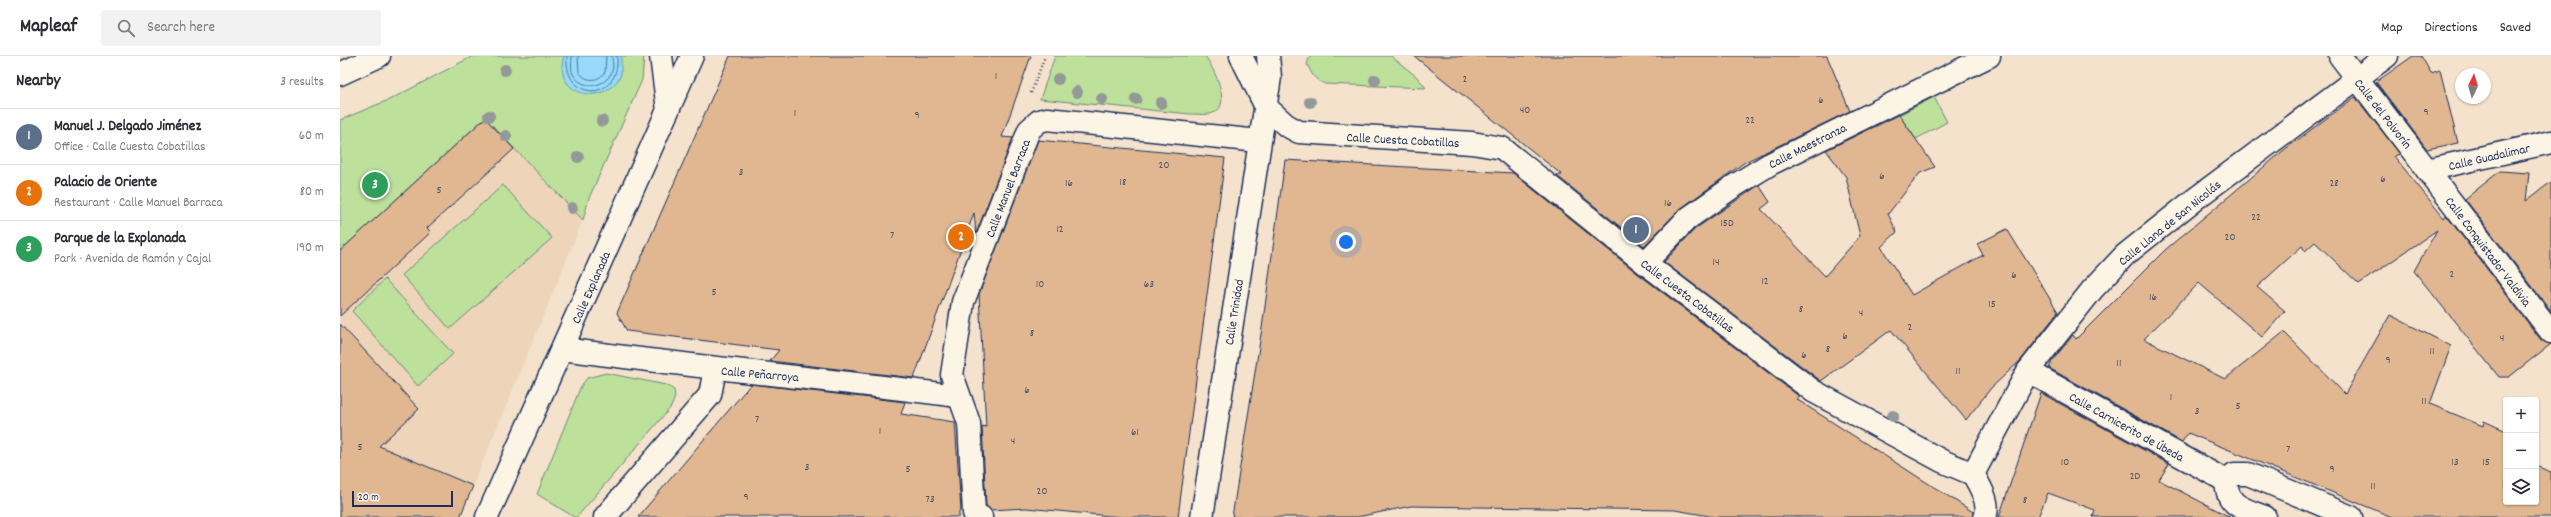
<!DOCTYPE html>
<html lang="en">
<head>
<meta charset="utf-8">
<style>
	:root { --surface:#fff; --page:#f2f2f3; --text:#2b2b33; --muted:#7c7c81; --line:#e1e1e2; --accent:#d93025 }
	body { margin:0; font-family:Dekko,sans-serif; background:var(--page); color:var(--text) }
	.controls { position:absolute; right:12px; bottom:12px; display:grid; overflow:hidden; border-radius:4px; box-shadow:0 1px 3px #0004 }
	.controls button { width:36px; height:36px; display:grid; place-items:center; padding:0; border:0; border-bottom:1px solid var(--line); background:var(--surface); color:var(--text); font:20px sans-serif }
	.compass { position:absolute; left:2115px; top:12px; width:36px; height:36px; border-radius:50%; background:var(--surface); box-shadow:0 1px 3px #0004; rotate:5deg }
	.scale { position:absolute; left:12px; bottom:10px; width:101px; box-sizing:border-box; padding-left:4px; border:2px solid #1b2f5e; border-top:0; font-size:11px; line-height:14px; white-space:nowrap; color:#1b2f5e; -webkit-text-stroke:3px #fcf5e5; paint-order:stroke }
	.you { position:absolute; left:1006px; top:186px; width:14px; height:14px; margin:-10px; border:3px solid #fff; border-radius:50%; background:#1a73e8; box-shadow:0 0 0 6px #1a73e833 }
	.badge { display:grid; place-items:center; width:26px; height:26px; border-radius:50%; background:var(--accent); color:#fff; font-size:13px; font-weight:700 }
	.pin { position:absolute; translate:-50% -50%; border:2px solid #fff; box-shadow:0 1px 4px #0006 }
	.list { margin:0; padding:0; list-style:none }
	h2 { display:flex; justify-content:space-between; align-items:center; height:52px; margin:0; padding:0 16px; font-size:17px }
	h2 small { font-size:13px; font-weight:400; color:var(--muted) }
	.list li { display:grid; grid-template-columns:26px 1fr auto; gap:12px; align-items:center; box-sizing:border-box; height:56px; padding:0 16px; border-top:1px solid var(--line) }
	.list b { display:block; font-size:15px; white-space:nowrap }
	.list p { margin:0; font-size:13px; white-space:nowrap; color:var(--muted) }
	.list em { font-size:13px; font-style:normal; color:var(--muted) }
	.icon { flex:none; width:22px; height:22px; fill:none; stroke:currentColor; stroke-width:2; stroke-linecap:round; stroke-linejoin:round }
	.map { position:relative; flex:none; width:2211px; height:461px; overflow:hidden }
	header { display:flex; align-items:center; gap:24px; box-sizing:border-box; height:56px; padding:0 20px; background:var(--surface); border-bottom:1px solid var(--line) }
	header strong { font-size:19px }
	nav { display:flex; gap:22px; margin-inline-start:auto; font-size:14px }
	.search { width:280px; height:36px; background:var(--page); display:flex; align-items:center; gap:10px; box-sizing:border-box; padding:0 14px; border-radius:4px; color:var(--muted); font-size:15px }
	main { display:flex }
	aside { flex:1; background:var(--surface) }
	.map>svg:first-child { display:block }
</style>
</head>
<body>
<header>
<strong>Mapleaf</strong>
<div class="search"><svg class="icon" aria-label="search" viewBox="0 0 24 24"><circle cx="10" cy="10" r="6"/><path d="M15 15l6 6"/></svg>Search here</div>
<nav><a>Map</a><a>Directions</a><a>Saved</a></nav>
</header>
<main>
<aside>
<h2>Nearby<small>3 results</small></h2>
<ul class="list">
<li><span class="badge" style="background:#5c6f8a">1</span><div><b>Manuel J. Delgado Jiménez</b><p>Office · Calle Cuesta Cobatillas</p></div><em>60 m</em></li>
<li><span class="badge" style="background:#e8710a">2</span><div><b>Palacio de Oriente</b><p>Restaurant · Calle Manuel Barraca</p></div><em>80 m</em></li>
<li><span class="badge" style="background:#2e9e5b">3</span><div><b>Parque de la Explanada</b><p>Park · Avenida de Ramón y Cajal</p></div><em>190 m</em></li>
</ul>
</aside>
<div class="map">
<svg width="2211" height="461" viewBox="0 0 2211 461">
	<rect width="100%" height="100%" fill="#f4e2cc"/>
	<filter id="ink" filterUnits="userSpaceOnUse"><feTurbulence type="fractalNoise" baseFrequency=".025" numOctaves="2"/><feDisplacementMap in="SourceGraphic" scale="8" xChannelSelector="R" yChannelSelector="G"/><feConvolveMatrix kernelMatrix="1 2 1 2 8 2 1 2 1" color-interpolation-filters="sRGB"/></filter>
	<g filter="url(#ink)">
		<polygon fill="#eed5ba" points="145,62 243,164 120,461 0,461 0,195"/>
		<g fill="#bde09a" stroke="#6c887c">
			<polygon points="133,0 304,0 302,24 249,142 243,164 145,62 0,195 0,64 51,43"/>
			<path d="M715,0H865C873,11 892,48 875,56C868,60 858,58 850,58L700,43Z"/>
			<path d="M970,0H1051L1077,21L1086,32L985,28C974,24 972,18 967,8Z"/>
			<polygon points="1594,41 1607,66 1576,83 1559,59"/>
			<polygon points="163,129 212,182 110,273 62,219"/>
			<polygon points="45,223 113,298 78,330 12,255"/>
			<polygon points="266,317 326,329 334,334 335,341 331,351 237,461 234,461 197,438 241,330 247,322"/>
		</g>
		<path fill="#97daf9" stroke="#6596bb" d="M224,0H281V19C262,54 212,37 224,0Z"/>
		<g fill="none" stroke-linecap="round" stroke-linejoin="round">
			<g stroke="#4d739c" stroke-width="1">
				<path d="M227,0C223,46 281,47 277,0"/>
				<path d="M232,0C232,6 230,12 233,18C242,35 266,32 272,15C274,10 272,5 272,0"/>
				<path d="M238,0L239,16C246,26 258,26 265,16L266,0"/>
			</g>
		</g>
		<g fill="#e0b790" stroke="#1b2f5e">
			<polygon points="390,0 691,0 662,81 673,82 636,178 634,157 574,322 430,305 439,294 287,275 277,257"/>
			<polygon points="1074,0 1487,0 1510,55 1405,106 1340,153 1304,190 1216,119 1222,119"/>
			<polygon points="2073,0 2081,0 2091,17 2100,14 2118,87 2087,93 2036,26"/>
			<polygon points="2015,41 2060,98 2054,100 2104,162 2106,159 2201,284 2211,288 2169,321 2159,321 2074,215 2097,174 2019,228 1975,186 1965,195 1962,190 1917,231 1945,255 1922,281 1859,227 1804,283 1885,323 1944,276 2005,338 2050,259 2111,290 2090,348 2143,370 2144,365 2166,375 2166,446 2196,446 2196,410 2211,416 2211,461 2052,461 1848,377 1842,386 1709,312 1712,305 1733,279 1736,283 1825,194 1944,94"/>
			<polygon points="1559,59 1595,111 1580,117 1548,158 1557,176 1541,191 1572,239 1643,199 1637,188 1667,173 1718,256 1681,304 1651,332 1626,364 1551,274 1481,325 1324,206 1355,173 1419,129 1430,146 1421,153 1485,220 1520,180 1506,121 1486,94"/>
			<polygon points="145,62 174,93 87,172 91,176 0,260 0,195"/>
			<polygon points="698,84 885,102 838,461 781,461 686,452 651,454 646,450 642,370 646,371 639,238"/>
			<polygon points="945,104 1173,117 1297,217 1460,341 1456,343 1633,456 1633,461 1375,461 1335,454 1071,450 1017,461 892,461 922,272"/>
			<polygon points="2160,115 2189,117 2186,145 2211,126 2211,255 2125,143"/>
			<polygon points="0,268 79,353 39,390 133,430 120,461 0,461"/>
			<polygon points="411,328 565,346 561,358 615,366 621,455 619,455 619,461 298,461"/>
			<polygon points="1701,337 1829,408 1819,424 1890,461 1753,461 1755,454 1708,437 1698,461 1659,461"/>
		</g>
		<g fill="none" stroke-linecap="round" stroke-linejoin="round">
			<g stroke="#1b2f5e" stroke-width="25">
				<g id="street">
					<polyline points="321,0 328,54"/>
					<polyline points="2000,0 2211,276"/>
					<polyline points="926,51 946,69 959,76 1132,87 1162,92 1305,207 1473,335 1602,405 1633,418"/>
					<polyline points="2087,114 2211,86"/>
					<polyline points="1305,207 1347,163 1394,130 1430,108 1649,0"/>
					<path d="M223,293C354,311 486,323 618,340"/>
					<polyline points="1688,315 1886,425"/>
					<polyline points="1633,418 1688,315 1752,234 1785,199 1855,143 2047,0"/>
					<path d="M1633,418C1640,430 1651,448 1645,461"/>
					<polyline points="147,461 352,0"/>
					<polyline points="265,461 370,339 375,313"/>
					<polyline points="641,461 634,457 629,367 612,319 623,246 689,74 699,65 707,63 919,85"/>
					<path d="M1925,461C1904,453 1887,451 1886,425L1894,418H1908L2011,461"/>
				</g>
			</g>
			<g stroke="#1b2f5e" stroke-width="25">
				<g id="secondary">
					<polyline points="901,0 926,51"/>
					<polyline points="0,18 39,0"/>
					<polyline points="862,461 930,21 928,0"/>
				</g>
			</g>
			<polyline stroke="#1b2f5e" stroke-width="2.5" stroke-dasharray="1 3" stroke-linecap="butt" points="691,37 705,0"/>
			<use href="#street" stroke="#fcf5e5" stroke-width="22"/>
			<use href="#secondary" stroke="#fcf5e5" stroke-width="22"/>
		</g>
		<g fill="#939898">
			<circle cx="165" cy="14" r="6"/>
			<circle cx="718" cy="23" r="6"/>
			<circle cx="1035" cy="24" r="6"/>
			<circle cx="737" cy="36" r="6"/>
			<circle cx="762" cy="43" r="6"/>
			<circle cx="796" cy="43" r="6"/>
			<circle cx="970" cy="46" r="6"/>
			<circle cx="821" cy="47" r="6"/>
			<circle cx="149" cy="60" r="6"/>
			<circle cx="262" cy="65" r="6"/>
			<circle cx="166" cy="80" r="6"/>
			<circle cx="238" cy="101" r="6"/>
			<circle cx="232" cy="152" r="6"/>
			<circle cx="1553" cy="360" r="6"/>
		</g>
	</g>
	<g text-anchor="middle" stroke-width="3" stroke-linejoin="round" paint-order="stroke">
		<g font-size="11" fill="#4c516a">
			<text x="656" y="23">1</text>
			<text x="1125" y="26">2</text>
			<text x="1481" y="47">6</text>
			<text x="1185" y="57">40</text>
			<text x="2086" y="59">9</text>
			<text x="455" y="60">1</text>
			<text x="577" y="62">9</text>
			<text x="1410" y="67">22</text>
			<text x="824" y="112">20</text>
			<text x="401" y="119">3</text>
			<text x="1542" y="123">6</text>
			<text x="2043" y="126">6</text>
			<text x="783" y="129">18</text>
			<text x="729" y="130">16</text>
			<text x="1994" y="130">28</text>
			<text x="99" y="137">5</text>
			<text x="1328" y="150">16</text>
			<text x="1916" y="164">22</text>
			<text x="1387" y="170">15D</text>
			<text x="720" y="176">12</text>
			<text x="552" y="182">7</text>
			<text x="1890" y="184">20</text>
			<text x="1376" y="209">14</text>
			<text x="2112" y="221">2</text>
			<text x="1674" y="222">6</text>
			<text x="1425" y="228">12</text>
			<text x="700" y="231">10</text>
			<text x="809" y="231">63</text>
			<text x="374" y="239">5</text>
			<text x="1813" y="244">16</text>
			<text x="1652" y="251">15</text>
			<text x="1461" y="256">8</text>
			<text x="1521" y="260">4</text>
			<text x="1570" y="274">2</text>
			<text x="692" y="280">8</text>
			<text x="1505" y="283">6</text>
			<text x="2162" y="285">4</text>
			<text x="1488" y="296">8</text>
			<text x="2092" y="298">11</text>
			<text x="1464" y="302">6</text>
			<text x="2048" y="307">9</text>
			<text x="1779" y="310">11</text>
			<text x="1618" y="318">11</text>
			<text x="687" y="337">6</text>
			<text x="1831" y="344">1</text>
			<text x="2084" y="348">11</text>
			<text x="1898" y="353">5</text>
			<text x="1857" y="358">3</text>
			<text x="417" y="366">7</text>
			<text x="540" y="378">1</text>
			<text x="795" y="379">61</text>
			<text x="673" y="388">4</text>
			<text x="20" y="394">5</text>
			<text x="1948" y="396">7</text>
			<text x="1725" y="409">10</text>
			<text x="2115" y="409">13</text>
			<text x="2146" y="409">15</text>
			<text x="467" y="414">3</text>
			<text x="568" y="416">5</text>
			<text x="1992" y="416">9</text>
			<text x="1795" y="423">2D</text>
			<text x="2033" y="433">11</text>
			<text x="702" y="438">20</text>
			<text x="406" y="444">9</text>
			<text x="590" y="446">73</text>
			<text x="1685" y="447">8</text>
		</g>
		<g font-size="13" fill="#1b2f5e" stroke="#fcf5e5">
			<text transform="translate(2044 57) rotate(52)" y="5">Calle del Polvorín</text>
			<text transform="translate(1063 83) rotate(3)" y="5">Calle Cuesta Cobatillas</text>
			<text transform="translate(1467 89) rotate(-27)" y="5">Calle Maestranza</text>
			<text transform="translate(2149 100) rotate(-13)" y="5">Calle Guadalimar</text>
			<text transform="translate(667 132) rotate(-69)" y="5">Calle Manuel Barraca</text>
			<text transform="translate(1829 166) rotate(-39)" y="5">Calle Llana de San Nicolás</text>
			<text transform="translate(2149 195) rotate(53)" y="5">Calle Conquistador Valdivia</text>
			<text transform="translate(250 231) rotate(-66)" y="5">Calle Explanada</text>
			<text transform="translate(1348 239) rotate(37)" y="5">Calle Cuesta Cobatillas</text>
			<text transform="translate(893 256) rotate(-81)" y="5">Calle Trinidad</text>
			<text transform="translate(420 317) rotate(5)" y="5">Calle Peñarroya</text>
			<text transform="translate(1787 370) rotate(29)" y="5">Calle Carnicerito de Úbeda</text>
		</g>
	</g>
</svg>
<div class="controls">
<button>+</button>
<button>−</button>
<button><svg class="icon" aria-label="layers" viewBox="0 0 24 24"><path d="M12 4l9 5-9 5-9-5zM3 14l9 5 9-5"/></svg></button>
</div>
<svg class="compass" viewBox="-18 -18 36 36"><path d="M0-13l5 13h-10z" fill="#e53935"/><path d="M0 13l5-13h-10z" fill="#7c7c81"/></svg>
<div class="scale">20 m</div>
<div class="you"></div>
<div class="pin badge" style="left:1296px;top:174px;background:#5c6f8a">1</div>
<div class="pin badge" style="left:621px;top:181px;background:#e8710a">2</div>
<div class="pin badge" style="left:35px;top:129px;background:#2e9e5b">3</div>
</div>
</main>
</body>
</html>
